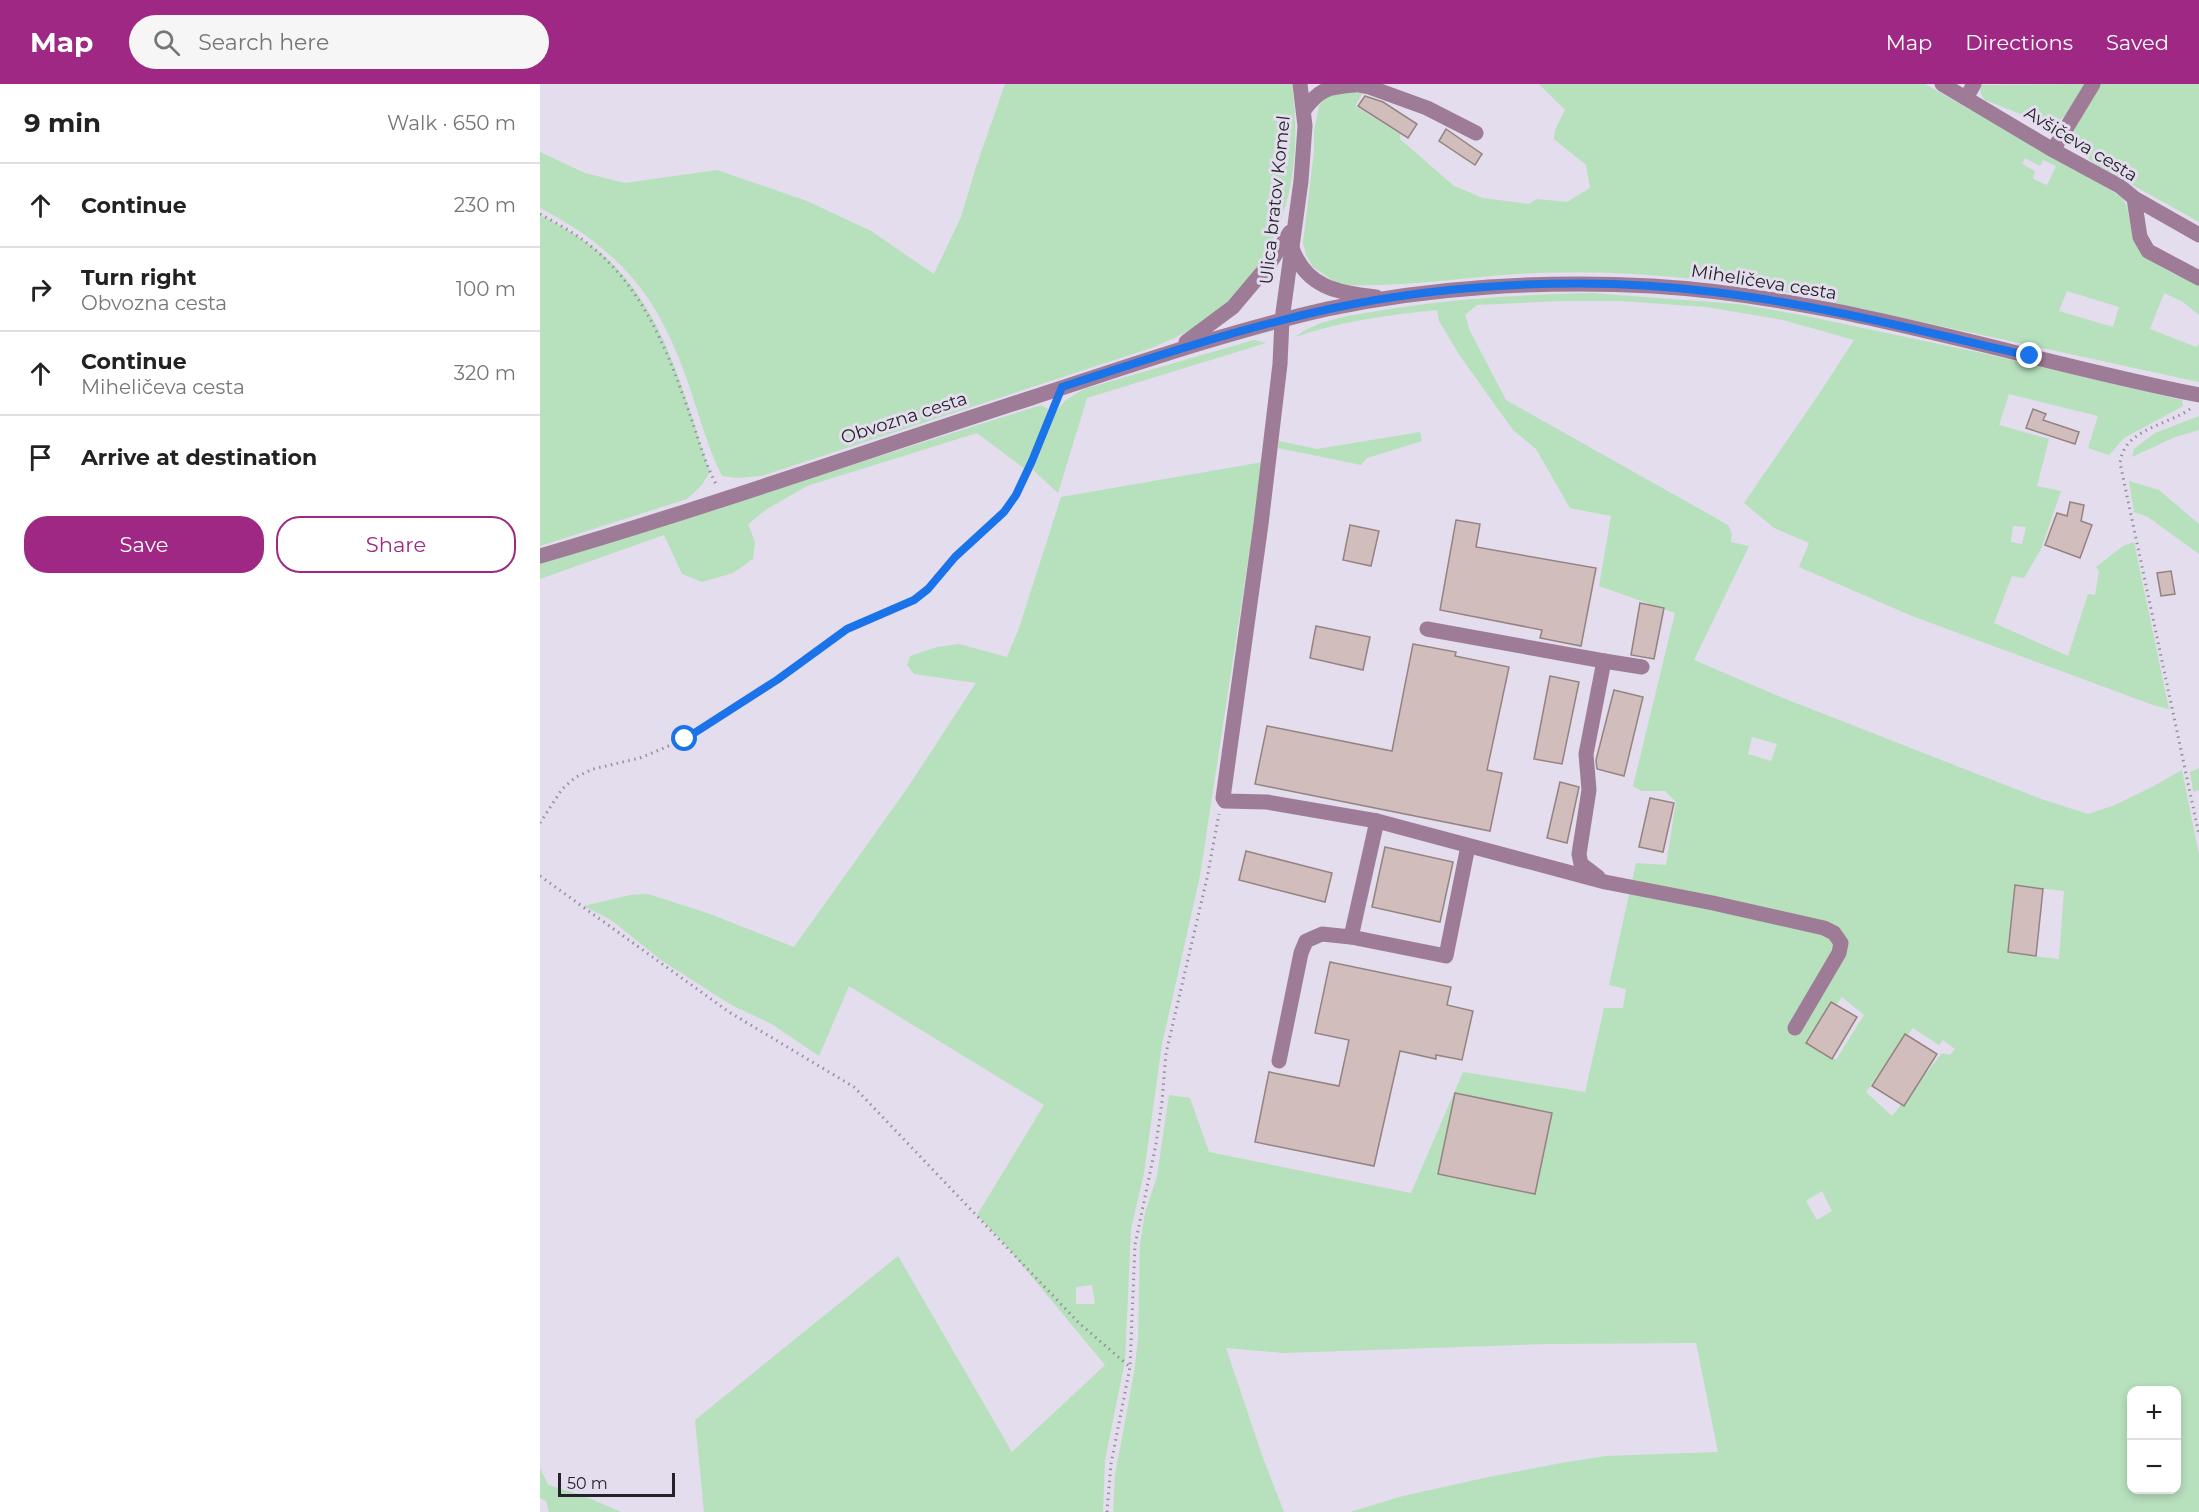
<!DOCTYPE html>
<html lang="en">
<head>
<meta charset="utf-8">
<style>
	:root { --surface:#fff; --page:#f6f6f6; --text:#222; --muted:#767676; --line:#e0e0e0; --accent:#9e2883 }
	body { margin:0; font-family:Montserrat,sans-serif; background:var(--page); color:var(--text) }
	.controls { position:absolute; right:18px; bottom:18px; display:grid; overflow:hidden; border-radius:12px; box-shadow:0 3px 9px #0003 }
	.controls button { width:54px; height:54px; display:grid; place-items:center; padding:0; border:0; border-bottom:2px solid var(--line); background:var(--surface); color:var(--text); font:30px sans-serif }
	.scale { position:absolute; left:18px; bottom:15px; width:117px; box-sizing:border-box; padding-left:6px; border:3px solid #252329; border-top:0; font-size:16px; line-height:21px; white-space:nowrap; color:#252329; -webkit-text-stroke:4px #e3dded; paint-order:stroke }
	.stop { position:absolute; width:18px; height:18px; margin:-14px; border:4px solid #1a73e8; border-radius:50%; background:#fff }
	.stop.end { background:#1a73e8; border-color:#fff; box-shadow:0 2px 6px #0008 }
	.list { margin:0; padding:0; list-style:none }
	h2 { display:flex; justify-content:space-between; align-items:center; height:78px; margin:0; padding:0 24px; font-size:26px }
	h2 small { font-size:20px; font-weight:400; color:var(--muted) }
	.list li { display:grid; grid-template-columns:39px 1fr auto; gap:18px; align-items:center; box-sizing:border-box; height:84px; padding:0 24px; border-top:2px solid var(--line) }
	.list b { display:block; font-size:22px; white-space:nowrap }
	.list p { margin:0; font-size:20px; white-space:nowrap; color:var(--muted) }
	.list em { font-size:20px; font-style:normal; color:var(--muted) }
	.actions { display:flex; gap:12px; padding:18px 24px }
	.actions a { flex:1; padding:14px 0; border:2px solid var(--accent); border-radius:24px; text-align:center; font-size:21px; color:var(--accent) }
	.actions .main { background:var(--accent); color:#fff }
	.icon { flex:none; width:33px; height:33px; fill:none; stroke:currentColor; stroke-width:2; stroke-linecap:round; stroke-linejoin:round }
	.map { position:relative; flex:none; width:1659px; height:1428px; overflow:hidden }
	header { display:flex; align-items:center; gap:36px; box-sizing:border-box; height:84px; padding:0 30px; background:var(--accent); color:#fff }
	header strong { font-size:28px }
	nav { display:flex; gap:33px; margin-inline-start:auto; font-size:21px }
	.search { width:420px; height:54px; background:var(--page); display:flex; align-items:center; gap:15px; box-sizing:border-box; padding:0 21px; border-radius:33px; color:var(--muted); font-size:22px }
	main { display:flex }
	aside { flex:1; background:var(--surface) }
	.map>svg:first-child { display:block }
</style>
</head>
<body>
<header>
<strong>Map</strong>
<div class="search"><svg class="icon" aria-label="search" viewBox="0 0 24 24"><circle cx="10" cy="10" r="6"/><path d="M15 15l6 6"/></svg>Search here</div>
<nav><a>Map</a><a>Directions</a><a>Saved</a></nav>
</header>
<main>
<aside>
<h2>9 min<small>Walk · 650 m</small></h2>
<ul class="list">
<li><svg class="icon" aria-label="ahead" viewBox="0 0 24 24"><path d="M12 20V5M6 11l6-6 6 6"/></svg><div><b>Continue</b></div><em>230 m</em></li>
<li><svg class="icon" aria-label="right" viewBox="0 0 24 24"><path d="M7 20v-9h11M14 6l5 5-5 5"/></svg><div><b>Turn right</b><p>Obvozna cesta</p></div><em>100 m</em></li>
<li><svg class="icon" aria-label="ahead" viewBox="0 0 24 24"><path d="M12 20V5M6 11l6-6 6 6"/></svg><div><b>Continue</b><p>Miheličeva cesta</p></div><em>320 m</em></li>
<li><svg class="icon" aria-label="arrive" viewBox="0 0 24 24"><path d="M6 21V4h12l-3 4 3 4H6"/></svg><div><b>Arrive at destination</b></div></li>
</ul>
<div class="actions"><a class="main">Save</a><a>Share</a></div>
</aside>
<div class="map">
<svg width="1659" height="1428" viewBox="0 0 1659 1428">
	<rect width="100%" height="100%" fill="#e3dded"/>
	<g fill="#b7e0bd" fill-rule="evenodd">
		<path d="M465,0H752C764,91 745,168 675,230C658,244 634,254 614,263L221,392L198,394L182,392C166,360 158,326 146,293C117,210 77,164 0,124V68L45,89L85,99L177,86L267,117L331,147L394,190L421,133L436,83Z"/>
		<path d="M999,0H1385L1582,113C1590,126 1588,134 1592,148C1601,179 1632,188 1659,201V231L1643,218L1624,209L1610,245L1656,263L1659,260V298L1222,203C1147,193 1073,186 997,189C935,191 872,203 810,201L796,199L773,183L766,171L763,159L774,67V47L779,22L785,13L803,7L823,9L815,22L860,50V55L914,102L943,114L989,120L997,115L1027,118L1050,104L1046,81L1014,55L1015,46L1025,26ZM1485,74L1500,82L1503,76L1516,82L1507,101L1493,95L1495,87L1482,80ZM1527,207L1579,223L1573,243L1519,227Z"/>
		<path d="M1546,0C1536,15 1527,38 1508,41L1445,16L1441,10L1440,1Z"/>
		<polygon points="1559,0 1659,0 1659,138 1555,80 1535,63 1532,50 1539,31"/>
		<path d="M0,131C21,142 43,155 62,170C125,225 144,312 170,388L161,402L147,415L0,462Z"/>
		<path d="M1051,209L1199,220L1261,231L1446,270L1642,316L1643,322L1584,354L1569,371L1548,364L1558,332L1469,310L1459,341L1509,355L1497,402L1521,407L1501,465L1484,494L1472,492L1454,539L1528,572L1548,510L1555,511L1559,487L1556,483L1583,462L1594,458L1629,625L1613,621L1372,532L1259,483L1269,459L1234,444L1204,419L1279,310L1314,256L1243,236L1166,223L1081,217H1020L937,221L925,231L930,247L966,316L1188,441L1192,450L1191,458L1209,462L1154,576L1243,614L1501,715L1548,730L1575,721L1612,703L1642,686L1659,771V1428H810L863,1412L944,1394L1021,1379L1066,1372L1178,1368L1156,1259L1008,1260L744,1269L686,1264L723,1374L744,1428H573L575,1391L594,1289L598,1255L600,1159L605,1129L617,1092L629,1011L650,1014L669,1068L871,1109L923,988L1045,1008L1064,924H1083L1086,905L1069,901L1096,779L1126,781L1136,718L1125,707H1101L1093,702L1135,529L1059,502L1071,432L1030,424L996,365L973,346L920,272L899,237L897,226C848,231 801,237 755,253C775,237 806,232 832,228C904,215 977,211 1051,209ZM1473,442L1486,443L1482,460L1471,458ZM1212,653L1237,660L1231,677L1208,670ZM1481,802L1524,807L1519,875L1473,870ZM1302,913L1324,931L1296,976L1271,956ZM1373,944L1399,961L1403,956L1415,965L1410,971L1402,969L1352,1032L1326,1008ZM1282,1107L1292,1127L1277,1136L1266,1117ZM1592,1306H1636V1406H1592Z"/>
		<polygon points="714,256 726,259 547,314 518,409 493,386 517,326 526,316 544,305"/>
		<polygon points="501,321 508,325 507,333 485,385 437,349 267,402 227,425 208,440 215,458 213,475 193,489 162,498 142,490 124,451 0,495 0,480"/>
		<polygon points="1659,332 1659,346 1635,353 1592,373 1594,365 1615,349"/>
		<polygon points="880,348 882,357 827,374 821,381 738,364 739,357 777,365"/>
		<path d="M723,378L660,792L622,960L604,1089L591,1145L585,1277L565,1376L563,1428H164L155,1336L358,1172L472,1368L565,1281L463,1158L437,1131L504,1021L309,902L279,972L232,940L193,922L121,876L71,836L44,822L90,811L108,810L170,830L254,863L366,706L436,599L374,590L367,581L370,572L397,563L419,560L467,573L479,544L521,413ZM552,1201L555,1220H536V1203Z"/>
		<polygon points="1589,397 1619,406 1659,440 1659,470 1608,433 1594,428"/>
		<polygon points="1659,684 1659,706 1653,708 1650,688"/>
		<polygon points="0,1384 8,1401 39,1410 81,1428 9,1428 6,1417 0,1414"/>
	</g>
	<g fill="#d1bdbc" stroke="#958382" stroke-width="1.5">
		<polygon points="825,12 843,18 877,40 868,54 818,22"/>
		<polygon points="906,45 942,70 935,81 899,57"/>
		<polygon points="1493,325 1506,330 1503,336 1539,348 1535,360 1486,344"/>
		<polygon points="1530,418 1544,421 1541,437 1552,441 1540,474 1505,461 1517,429 1527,432"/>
		<polygon points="916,436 940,440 936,463 1056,484 1041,562 1000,554 1002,546 900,526"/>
		<polygon points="810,441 839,447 831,482 803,476"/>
		<polygon points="1631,487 1635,510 1621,512 1617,489"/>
		<polygon points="1100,519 1124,524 1114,575 1091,571"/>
		<polygon points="776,542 830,553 823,586 770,574"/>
		<polygon points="873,560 916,568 915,572 969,583 947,686 962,689 950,747 715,700 727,642 852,667"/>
		<polygon points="1010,592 1039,598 1022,680 994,675"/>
		<polygon points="1074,606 1103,613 1084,692 1057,685 1056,676"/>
		<polygon points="1020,698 1039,703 1027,759 1007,754"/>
		<polygon points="1110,714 1134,719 1123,768 1099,763"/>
		<polygon points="845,763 913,778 900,838 832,823"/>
		<polygon points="706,767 792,789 785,818 699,796"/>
		<polygon points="1475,801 1503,805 1496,872 1468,868"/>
		<polygon points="790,878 911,903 907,921 933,927 922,976 896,971 896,975 860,967 834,1082 715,1058 729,988 799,1002 809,956 775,949"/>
		<polygon points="1291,918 1317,933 1292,975 1266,959"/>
		<polygon points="1365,950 1397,970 1364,1022 1332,1002"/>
		<polygon points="915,1009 1012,1029 995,1110 898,1090"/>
	</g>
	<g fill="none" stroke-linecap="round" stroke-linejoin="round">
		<g stroke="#95919c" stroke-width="3" stroke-dasharray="1.5 4.5" stroke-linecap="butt">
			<path d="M0,130C16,139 33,148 47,159C102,202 125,261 148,325C157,350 164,378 177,402"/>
			<path d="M1650,325C1626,342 1584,345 1580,379L1659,751"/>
			<polyline points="0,739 22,705 36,693 53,685 100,674 145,655 237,596 307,545 374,516 388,505 415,473 463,428 476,411 492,377 515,322"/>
			<polyline points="0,792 189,928 314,1003 539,1239 590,1283"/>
			<polyline points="567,1428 571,1380 590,1283 595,1161 616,1060 622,1018 626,969 667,794 679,730"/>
		</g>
		<g stroke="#9e7c97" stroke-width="15">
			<polyline points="760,0 765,42 761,97 742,236 740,280 721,440 683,714 685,717 727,718 837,737 1065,798 1173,819 1284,844 1294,849 1301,859 1299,869 1255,944"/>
			<polyline points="813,0 829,3 887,24 936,49"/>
			<polyline points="1402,0 1513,66 1581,103 1594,114 1600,153 1608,167 1659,194"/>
			<polyline points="1426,14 1434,0"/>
			<path d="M764,26C780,4 789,3 815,1"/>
			<polyline points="1513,66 1553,0"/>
			<polyline points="1594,114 1659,151"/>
			<path d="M752,164C766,203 797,209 836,213"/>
			<polyline points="646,258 693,223 730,179 750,148"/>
			<path d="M0,472C165,424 327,367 491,314C589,282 686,248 787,225C891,203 1006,196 1112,202C1298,213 1477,275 1659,311"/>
			<polyline points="887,545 1064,577"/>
			<polyline points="1058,793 1041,780 1039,770 1049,706 1046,670 1064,577 1102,583"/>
			<polyline points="811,853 906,872 928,762"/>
			<polyline points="739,977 761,869 766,857 782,850 811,853 837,737"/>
		</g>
	</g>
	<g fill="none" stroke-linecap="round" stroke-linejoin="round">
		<path stroke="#1a73e8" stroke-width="8" d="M145,655L237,596L307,545L374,516L388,505L415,473L464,428L476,411L492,377L522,303C610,274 698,245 789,225C908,199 1053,192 1174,208C1281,221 1386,248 1490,272"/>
	</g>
	<g text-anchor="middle" stroke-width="6" stroke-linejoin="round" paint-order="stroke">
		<g font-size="18" fill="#252329" stroke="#e3dded">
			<text transform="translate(1541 60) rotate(31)" y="6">Avšičeva cesta</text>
			<text transform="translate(735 116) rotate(-84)" y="6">Ulica bratov Komel</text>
			<text transform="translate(1224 198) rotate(9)" y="6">Miheličeva cesta</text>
			<text transform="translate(364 334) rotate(-18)" y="6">Obvozna cesta</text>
		</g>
	</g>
</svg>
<div class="controls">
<button>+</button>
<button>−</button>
</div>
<div class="scale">50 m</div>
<div class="stop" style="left:145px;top:655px"></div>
<div class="stop end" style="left:1490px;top:272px"></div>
</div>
</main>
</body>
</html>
